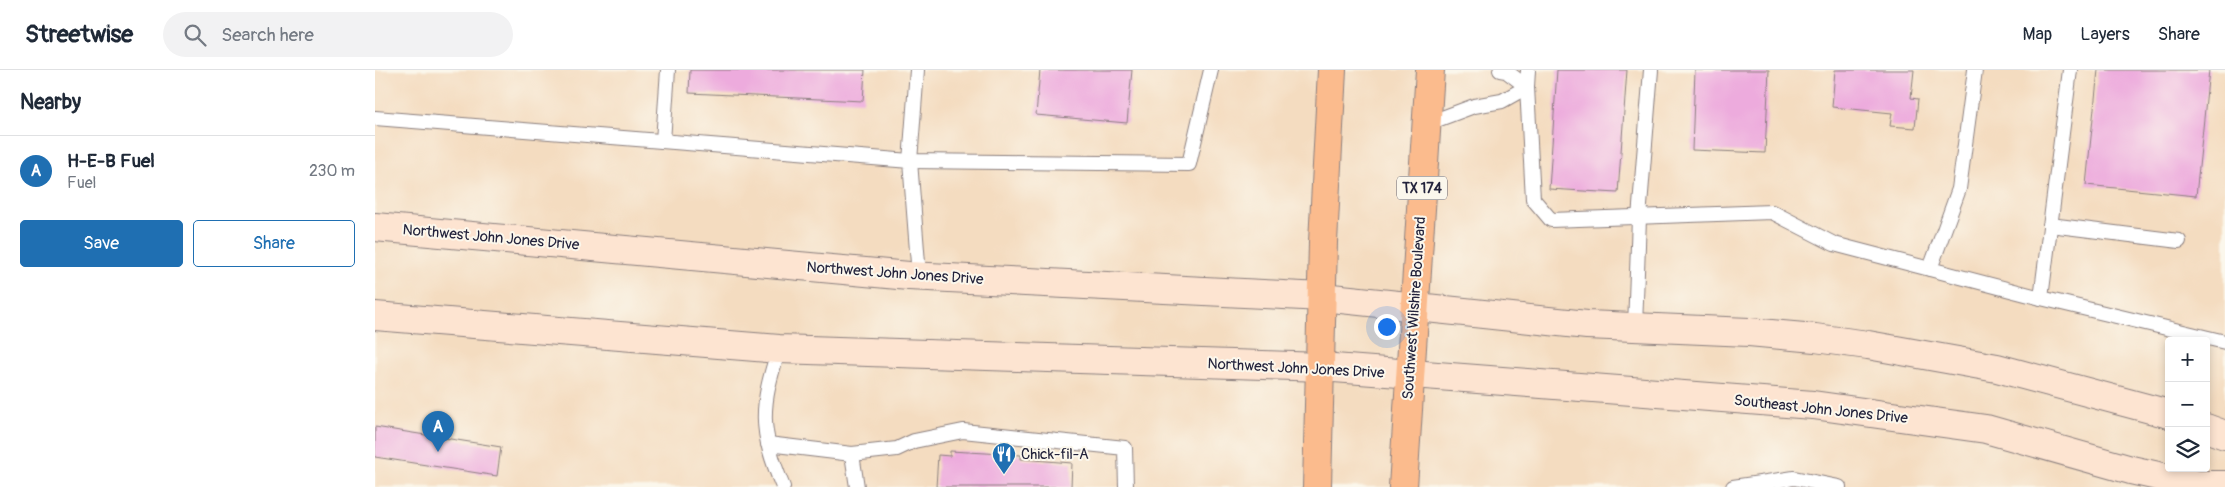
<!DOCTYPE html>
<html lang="en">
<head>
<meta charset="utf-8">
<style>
	:root { --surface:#fff; --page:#f2f2f3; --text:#1f2937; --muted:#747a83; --line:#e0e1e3; --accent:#1f6fb2 }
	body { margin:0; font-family:Pangolin,sans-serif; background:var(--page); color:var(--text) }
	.controls { position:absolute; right:15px; bottom:15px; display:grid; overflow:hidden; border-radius:5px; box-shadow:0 2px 8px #0003 }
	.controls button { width:45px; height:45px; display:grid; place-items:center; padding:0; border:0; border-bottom:1px solid var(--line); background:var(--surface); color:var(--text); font:25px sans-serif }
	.you { position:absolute; left:1011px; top:256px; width:18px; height:18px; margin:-12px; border:4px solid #fff; border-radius:50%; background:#1a73e8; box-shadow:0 0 0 8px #1a73e833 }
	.badge { display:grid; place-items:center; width:32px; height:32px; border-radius:50%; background:var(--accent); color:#fff; font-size:16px; font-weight:700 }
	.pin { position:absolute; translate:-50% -41px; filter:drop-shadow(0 1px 2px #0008) }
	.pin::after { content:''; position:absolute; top:26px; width:18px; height:15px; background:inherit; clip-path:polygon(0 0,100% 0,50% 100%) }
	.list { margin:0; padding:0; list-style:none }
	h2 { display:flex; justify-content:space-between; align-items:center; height:65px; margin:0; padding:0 20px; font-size:21px }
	h2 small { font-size:16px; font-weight:400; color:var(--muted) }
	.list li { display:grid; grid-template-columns:32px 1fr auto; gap:15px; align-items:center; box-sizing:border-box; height:70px; padding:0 20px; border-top:1px solid var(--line) }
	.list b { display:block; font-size:19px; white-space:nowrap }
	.list p { margin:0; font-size:16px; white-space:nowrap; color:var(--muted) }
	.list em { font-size:16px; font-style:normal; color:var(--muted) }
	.actions { display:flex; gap:10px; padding:15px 20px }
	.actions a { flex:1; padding:11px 0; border:1px solid var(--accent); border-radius:5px; text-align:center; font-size:18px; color:var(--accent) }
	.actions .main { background:var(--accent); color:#fff }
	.icon { flex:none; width:28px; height:28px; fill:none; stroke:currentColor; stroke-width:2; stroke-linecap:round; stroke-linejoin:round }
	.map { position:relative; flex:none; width:1850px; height:417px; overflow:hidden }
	header { display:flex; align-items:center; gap:30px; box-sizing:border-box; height:70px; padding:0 25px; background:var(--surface); border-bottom:1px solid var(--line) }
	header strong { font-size:24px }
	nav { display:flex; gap:28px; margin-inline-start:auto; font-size:18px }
	.search { width:350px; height:45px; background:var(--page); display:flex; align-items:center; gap:12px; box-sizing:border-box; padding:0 18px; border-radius:28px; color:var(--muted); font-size:19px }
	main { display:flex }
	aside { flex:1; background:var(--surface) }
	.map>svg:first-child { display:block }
</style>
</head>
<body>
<header>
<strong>Streetwise</strong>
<div class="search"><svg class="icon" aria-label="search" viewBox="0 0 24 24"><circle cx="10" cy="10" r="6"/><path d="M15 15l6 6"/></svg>Search here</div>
<nav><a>Map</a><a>Layers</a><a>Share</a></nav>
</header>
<main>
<aside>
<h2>Nearby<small></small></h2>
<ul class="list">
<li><span class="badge">A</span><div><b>H-E-B Fuel</b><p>Fuel</p></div><em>230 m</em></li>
</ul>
<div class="actions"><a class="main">Save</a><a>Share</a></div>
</aside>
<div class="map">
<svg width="1850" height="417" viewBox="0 0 1850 417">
	<rect width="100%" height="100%" fill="#fbf7ec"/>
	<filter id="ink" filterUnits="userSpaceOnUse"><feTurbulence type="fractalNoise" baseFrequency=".02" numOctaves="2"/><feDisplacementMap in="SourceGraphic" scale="10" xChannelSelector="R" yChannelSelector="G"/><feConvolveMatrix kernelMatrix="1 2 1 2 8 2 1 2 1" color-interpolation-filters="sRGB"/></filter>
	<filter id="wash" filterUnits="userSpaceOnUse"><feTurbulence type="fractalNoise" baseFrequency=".0096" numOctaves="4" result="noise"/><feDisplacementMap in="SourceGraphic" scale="20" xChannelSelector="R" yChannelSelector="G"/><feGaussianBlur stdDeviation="1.12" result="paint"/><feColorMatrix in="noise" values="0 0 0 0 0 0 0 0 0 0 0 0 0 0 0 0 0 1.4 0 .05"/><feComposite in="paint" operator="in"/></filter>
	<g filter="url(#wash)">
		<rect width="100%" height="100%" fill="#f4dcc0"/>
		<g id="blocks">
			<g fill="#edabdd">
				<polygon points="315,0 490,0 488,31 314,23"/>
				<polygon points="665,0 757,0 752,53 661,45"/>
				<polygon points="1182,0 1252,0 1243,123 1174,119"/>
				<polygon points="1320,0 1394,0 1390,83 1317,80"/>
				<polygon points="1460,0 1539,0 1536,28 1543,29 1540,58 1515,56 1517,43 1457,37"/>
				<polygon points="1723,0 1834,0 1821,126 1711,115"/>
				<polygon points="0,357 126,377 122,406 0,387"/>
				<polygon points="575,381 646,385 646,389 697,393 696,417 561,417 563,385 575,386"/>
			</g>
		</g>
	</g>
	<g filter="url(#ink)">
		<use href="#blocks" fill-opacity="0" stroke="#8b7f7e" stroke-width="1"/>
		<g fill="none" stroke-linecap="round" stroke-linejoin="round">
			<g stroke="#8b7f7e" stroke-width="16">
				<g id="service">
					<polyline points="542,0 535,91 814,94 836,0"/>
					<polyline points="1125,0 1131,1 1152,17"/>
					<polyline points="1153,0 1152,17 1158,129 1176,150 1397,142 1459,174 1666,228 1850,272"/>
					<polyline points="0,48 535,91 544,206"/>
					<polyline points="1051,54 1099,36 1127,31 1152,17"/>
					<polyline points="288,71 293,0"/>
					<polyline points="1675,155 1804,171"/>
					<polyline points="1555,199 1584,119 1600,0"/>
					<polyline points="1666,228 1695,0"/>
					<polyline points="1260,257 1264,148 1276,0"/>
					<path d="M404,279C385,337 384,360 408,417"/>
					<polyline points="393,374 477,384 522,379 539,371 588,361 750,378 751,417"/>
					<polyline points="477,384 482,417"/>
					<polyline points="1358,417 1419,408 1464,417"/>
				</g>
			</g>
			<g stroke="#8b7f7e" stroke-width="30">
				<g id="secondary">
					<polyline points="0,157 534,206 947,227 1212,255 1374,262 1440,268 1493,275 1622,298 1794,344"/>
					<polyline points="0,246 404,279 946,297 1438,335 1611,359 1756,400 1823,415 1850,415"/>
					<polyline points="1831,358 1850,365"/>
				</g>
			</g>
			<g stroke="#8b7f7e" stroke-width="30">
				<g id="primary">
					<polyline points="942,417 948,172 957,0"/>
					<polyline points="1028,417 1055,0"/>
				</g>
			</g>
			<use href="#service" stroke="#fff" stroke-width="14"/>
			<use href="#secondary" stroke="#fde4d1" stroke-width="28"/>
			<use href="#primary" stroke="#fbbb8d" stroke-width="28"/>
		</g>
	</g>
	<defs>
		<g id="restaurant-pin" transform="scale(1.25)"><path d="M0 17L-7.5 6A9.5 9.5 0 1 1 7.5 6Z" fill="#1f6fb2" stroke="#fbf7ec"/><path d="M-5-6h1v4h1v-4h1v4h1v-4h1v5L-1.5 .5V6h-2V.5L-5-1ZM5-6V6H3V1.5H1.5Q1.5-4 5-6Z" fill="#fff"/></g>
	</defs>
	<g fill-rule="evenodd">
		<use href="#restaurant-pin" x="629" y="384"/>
	</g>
	<g text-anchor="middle" stroke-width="4" stroke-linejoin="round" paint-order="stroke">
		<rect fill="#fbf7ec" stroke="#636270" stroke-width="1" x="1022" y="106.5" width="50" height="23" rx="4"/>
		<g font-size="14" font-weight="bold" fill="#22223b">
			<text x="1047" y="123">TX 174</text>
		</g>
		<g font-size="15" fill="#22223b" stroke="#fbf7ec">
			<text transform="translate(116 167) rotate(5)" y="5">Northwest John Jones Drive</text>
			<text transform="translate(520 203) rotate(4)" y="5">Northwest John Jones Drive</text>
			<text transform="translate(1039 238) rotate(-86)" y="5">Southwest Wilshire Boulevard</text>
			<text transform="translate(921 298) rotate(3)" y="5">Northwest John Jones Drive</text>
			<text transform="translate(1446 339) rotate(6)" y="5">Southeast John Jones Drive</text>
		</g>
		<g font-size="15" fill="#22223b" stroke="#fbf7ec" text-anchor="start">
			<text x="646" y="389">Chick-fil-A</text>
		</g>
	</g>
</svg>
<div class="controls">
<button>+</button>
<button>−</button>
<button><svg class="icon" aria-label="layers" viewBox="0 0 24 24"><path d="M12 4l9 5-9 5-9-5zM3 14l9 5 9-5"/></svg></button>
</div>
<div class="you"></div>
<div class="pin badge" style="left:63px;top:382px">A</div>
</div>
</main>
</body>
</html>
